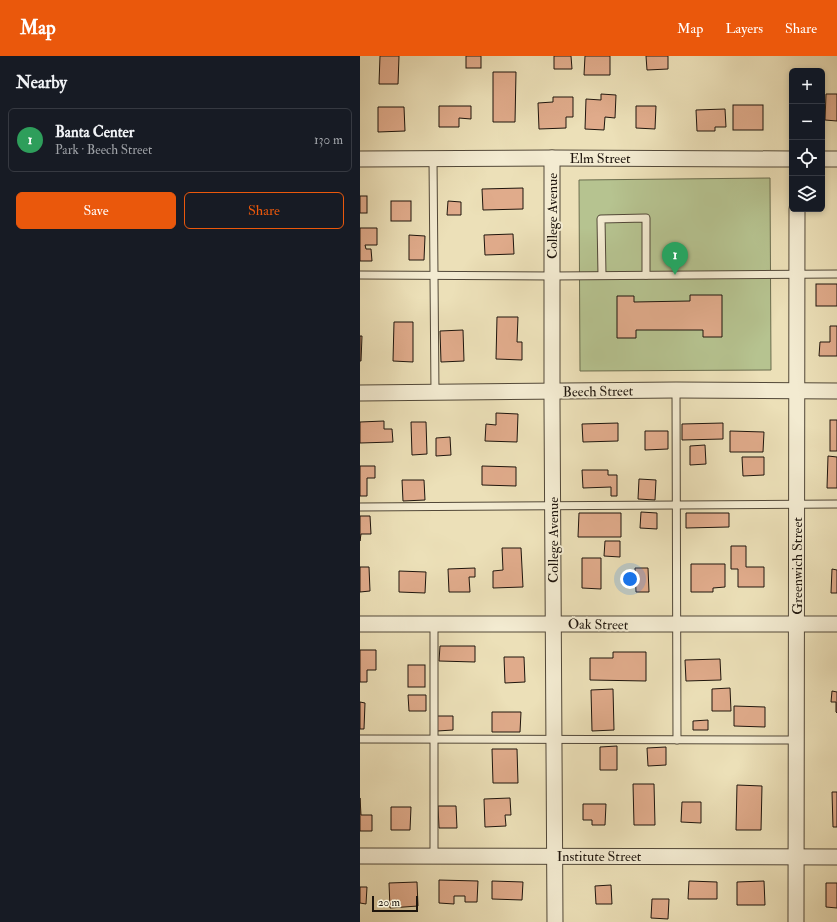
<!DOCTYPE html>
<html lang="en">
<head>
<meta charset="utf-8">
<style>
	:root { --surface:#171b24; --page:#20242c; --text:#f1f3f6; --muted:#9ea1a6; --line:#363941; --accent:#ea580c }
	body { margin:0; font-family:"IM FELL Double Pica",serif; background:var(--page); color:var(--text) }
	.controls { position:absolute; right:12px; top:12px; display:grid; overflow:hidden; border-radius:6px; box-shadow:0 2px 6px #0003 }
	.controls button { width:36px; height:36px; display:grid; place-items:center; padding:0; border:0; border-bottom:1px solid var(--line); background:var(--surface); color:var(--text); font:20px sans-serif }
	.scale { position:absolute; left:12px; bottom:10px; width:46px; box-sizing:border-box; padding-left:4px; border:2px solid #1e150d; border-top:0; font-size:11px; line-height:14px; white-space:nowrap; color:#1e150d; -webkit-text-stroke:3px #f3ebd1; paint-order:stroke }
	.you { position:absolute; left:270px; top:523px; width:14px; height:14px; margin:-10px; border:3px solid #fff; border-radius:50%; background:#1a73e8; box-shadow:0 0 0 6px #1a73e833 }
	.badge { display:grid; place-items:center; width:26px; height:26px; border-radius:50%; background:var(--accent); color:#fff; font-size:13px; font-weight:700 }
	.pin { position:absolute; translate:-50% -33px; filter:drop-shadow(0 1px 2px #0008) }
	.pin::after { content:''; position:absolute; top:21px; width:14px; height:12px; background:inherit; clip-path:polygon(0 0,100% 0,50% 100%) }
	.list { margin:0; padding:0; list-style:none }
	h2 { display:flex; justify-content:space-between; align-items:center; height:52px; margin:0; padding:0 16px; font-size:17px }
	h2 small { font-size:13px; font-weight:400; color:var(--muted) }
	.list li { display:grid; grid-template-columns:26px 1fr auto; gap:12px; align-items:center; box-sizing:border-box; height:64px; margin:0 8px 8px; padding:0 8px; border:1px solid var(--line); border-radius:6px }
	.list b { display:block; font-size:15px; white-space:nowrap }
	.list p { margin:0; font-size:13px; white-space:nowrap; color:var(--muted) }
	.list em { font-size:13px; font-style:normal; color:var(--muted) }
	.actions { display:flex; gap:8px; padding:12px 16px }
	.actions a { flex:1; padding:9px 0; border:1px solid var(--accent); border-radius:6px; text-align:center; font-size:14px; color:var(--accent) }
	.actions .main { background:var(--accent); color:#fff }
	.icon { flex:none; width:22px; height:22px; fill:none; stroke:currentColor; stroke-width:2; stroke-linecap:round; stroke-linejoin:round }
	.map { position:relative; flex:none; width:477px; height:866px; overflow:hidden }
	header { display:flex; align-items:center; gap:24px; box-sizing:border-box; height:56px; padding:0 20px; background:var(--accent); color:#fff }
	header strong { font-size:19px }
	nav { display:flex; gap:22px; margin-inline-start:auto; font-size:14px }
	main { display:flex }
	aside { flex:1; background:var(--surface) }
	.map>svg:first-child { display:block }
</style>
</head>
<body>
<header>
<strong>Map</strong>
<nav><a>Map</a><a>Layers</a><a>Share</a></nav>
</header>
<main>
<aside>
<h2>Nearby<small></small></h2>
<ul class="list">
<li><span class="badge" style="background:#2e9e5b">1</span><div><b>Banta Center</b><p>Park · Beech Street</p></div><em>130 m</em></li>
</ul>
<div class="actions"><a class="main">Save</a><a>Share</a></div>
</aside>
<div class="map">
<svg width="477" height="866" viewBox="0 0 477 866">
	<rect width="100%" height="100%" fill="#ece0b8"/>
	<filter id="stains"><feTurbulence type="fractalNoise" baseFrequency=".005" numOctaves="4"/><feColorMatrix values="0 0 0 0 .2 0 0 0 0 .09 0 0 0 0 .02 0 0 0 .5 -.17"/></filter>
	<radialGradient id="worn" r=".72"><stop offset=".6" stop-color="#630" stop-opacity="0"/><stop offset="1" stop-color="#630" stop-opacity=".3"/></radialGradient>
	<polygon fill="#b6c390" stroke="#6a6c4e" points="410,122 411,314 220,315 219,124"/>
	<g fill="#e0ab8b" stroke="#1e150d">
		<polygon points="20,0 39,0 38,28 19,28"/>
		<rect x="106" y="0" width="15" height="12"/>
		<polygon points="194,0 211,0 212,13 194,13"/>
		<polygon points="225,0 250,0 250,19 224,19"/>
		<polygon points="286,0 308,0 308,13 287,14"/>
		<polygon points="133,16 156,16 155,66 133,66"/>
		<polygon points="241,38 256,39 255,62 245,61 244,74 225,73 226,43 241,44"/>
		<polygon points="466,38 477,38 477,65 465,64"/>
		<polygon points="193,41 213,41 213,61 206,61 206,72 179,73 178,47 193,46"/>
		<rect x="373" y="49" width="30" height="25"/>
		<polygon points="79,50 111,50 111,63 99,62 99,71 79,71"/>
		<polygon points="276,50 296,50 295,73 276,72"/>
		<polygon points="18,51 44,51 45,75 18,76"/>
		<polygon points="365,53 366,71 355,71 355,75 337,75 336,54"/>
		<polygon points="163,132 163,153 123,154 122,133"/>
		<rect x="0" y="140" width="7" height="17"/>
		<rect x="31" y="145" width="20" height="20"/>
		<polygon points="88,145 101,146 101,159 87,159"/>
		<polygon points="0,172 17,172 17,189 5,189 6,193 11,193 12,205 0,205"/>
		<polygon points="153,178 154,198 125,199 124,179"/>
		<polygon points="49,179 65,180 64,204 49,204"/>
		<rect x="456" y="228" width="21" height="22"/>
		<polygon points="330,239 362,239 362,281 343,281 343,274 276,274 276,282 257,282 257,240 274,240 274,246 330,245"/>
		<polygon points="137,261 158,261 157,286 162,286 162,304 136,303"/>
		<polygon points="34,266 53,266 53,306 33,305"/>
		<polygon points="470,270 477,270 477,300 459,300 460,286 470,286"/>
		<polygon points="103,274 104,305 81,306 80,275"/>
		<polygon points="0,280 2,280 1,305 0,305"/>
		<polygon points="136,357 158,358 157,386 125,385 126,368 136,369"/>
		<rect x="470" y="364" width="7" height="31"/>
		<polygon points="24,365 24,373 32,373 33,386 0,387 0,366"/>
		<polygon points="51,366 66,366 67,398 52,399"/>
		<polygon points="258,367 258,385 223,386 222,368"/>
		<polygon points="363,367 363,383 322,384 322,368"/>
		<polygon points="285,375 308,375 308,393 285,394"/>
		<polygon points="370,375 404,376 403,396 370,396"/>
		<polygon points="90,381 91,399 76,400 76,382"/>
		<polygon points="345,389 346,408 330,409 330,390"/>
		<polygon points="468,400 477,401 477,432 467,432"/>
		<polygon points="382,401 404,401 404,419 383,420"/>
		<polygon points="0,410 15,410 15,422 7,422 7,440 0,440"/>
		<polygon points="122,410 156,411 156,430 122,429"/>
		<polygon points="222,414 248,414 248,419 257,419 257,440 251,440 251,431 223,432"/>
		<polygon points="279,423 296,424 295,444 278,443"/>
		<polygon points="42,424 64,424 65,444 43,445"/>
		<polygon points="281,456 297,457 297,473 280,472"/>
		<polygon points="219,457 261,457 261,481 218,481"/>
		<polygon points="326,457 369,457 369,471 326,472"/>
		<polygon points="0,460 10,460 11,478 1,478 0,485"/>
		<polygon points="245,485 260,485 260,501 244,500"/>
		<polygon points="371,490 386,490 386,511 404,511 404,531 378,531 378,513 371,513"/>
		<polygon points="142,492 161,492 163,531 133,532 133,515 143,514"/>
		<polygon points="222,502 241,502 241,533 222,532"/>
		<polygon points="331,508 365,508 365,531 353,532 353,536 331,536"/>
		<polygon points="0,511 9,511 10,535 0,536"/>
		<polygon points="115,512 115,521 109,521 110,536 89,536 88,513"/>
		<polygon points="275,512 288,512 289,536 276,536"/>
		<polygon points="472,513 477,514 477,537 471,537"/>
		<polygon points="39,515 66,516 65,537 39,536"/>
		<polygon points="80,590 115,590 115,606 79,605"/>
		<polygon points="0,594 16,594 16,614 7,614 7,626 0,626"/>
		<polygon points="253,596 286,596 286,625 230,624 230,602 253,602"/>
		<polygon points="144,601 164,601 165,626 145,627"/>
		<polygon points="360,603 361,624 326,625 325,604"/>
		<rect x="48" y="609" width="17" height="22"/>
		<polygon points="370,632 371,655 352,655 352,633"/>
		<polygon points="253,633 254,674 232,675 231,634"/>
		<polygon points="472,635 477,636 477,657 476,656 476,646 471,646"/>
		<polygon points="48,639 66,639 66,655 49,655"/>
		<polygon points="0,646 5,647 4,673 0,673"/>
		<polygon points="374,650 405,651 405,671 374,670"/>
		<polygon points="132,656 161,656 160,676 132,676"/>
		<polygon points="77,660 93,660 93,674 77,675"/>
		<polygon points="348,664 348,674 333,674 333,665"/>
		<polygon points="257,690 257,714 240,714 240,691"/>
		<polygon points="306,691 306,709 288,710 287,692"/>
		<polygon points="132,693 157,693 158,727 133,727"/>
		<polygon points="273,728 294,728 295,769 274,769"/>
		<polygon points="377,729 402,730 401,774 376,774"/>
		<polygon points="472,736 477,736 477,771 473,771"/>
		<polygon points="0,742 1,759 12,759 12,775 0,775"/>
		<polygon points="150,742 151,759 145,759 146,770 125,771 124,743"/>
		<polygon points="322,746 341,746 341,767 321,766"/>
		<polygon points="223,748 246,748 245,769 232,769 232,764 223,764"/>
		<polygon points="78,750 96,750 97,772 79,772"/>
		<polygon points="31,751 51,751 50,774 31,774"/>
		<polygon points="79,824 118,825 117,846 105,846 105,840 94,840 94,848 79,847"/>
		<polygon points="132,825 163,826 162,844 132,843"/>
		<polygon points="329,825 357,826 357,843 328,843"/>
		<polygon points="404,825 405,849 377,849 377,826"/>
		<polygon points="57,826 58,850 30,852 29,827"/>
		<polygon points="466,827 477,827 477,852 466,851"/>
		<polygon points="251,829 252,848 236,848 235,830"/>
		<polygon points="0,831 7,831 6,848 0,847"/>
		<polygon points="292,843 309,843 308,863 291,862"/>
	</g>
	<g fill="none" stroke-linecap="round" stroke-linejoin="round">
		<g stroke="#524838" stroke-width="9">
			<g id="lane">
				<polyline points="73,103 75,337"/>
				<polyline points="0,219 192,220 477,218"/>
				<polyline points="242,219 241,163 286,162 286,219"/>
				<polyline points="316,334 317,684"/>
				<polyline points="0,451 477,448"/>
				<polyline points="74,569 74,800"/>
				<polyline points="0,683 437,684"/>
			</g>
		</g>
		<g stroke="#524838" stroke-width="17">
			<g id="street">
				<polyline points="192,102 192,348 195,866"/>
				<polyline points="0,103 192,102 432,103"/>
				<polyline points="462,103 477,103"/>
				<polyline points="0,337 316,334 477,335"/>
				<polyline points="0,568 477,568"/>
				<polyline points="0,800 477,801"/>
				<polyline points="436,866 437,153"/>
			</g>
		</g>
		<use href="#lane" stroke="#f3ebd1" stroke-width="7"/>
		<use href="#street" stroke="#f3ebd1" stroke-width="15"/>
	</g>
	<g text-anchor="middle" stroke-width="4" stroke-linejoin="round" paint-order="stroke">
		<g font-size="14" fill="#1e150d" stroke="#f3ebd1">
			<text x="240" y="107">Elm Street</text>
			<text transform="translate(192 160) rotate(-90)" y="5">College Avenue</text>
			<text transform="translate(238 335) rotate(-1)" y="5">Beech Street</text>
			<text transform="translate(193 484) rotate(-90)" y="5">College Avenue</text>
			<text transform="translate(437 510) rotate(-90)" y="5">Greenwich Street</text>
			<text transform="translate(238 568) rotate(1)" y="5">Oak Street</text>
			<text x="239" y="805">Institute Street</text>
		</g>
	</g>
	<rect width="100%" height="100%" filter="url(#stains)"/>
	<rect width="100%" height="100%" fill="url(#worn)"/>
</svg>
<div class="controls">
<button>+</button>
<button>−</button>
<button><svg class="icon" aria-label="locate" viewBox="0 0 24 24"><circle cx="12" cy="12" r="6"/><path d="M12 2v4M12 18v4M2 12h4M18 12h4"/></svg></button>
<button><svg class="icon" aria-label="layers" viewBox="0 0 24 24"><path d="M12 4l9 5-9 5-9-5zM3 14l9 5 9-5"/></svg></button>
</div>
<div class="scale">20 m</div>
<div class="you"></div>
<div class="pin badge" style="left:315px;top:219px;background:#2e9e5b">1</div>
</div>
</main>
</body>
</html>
